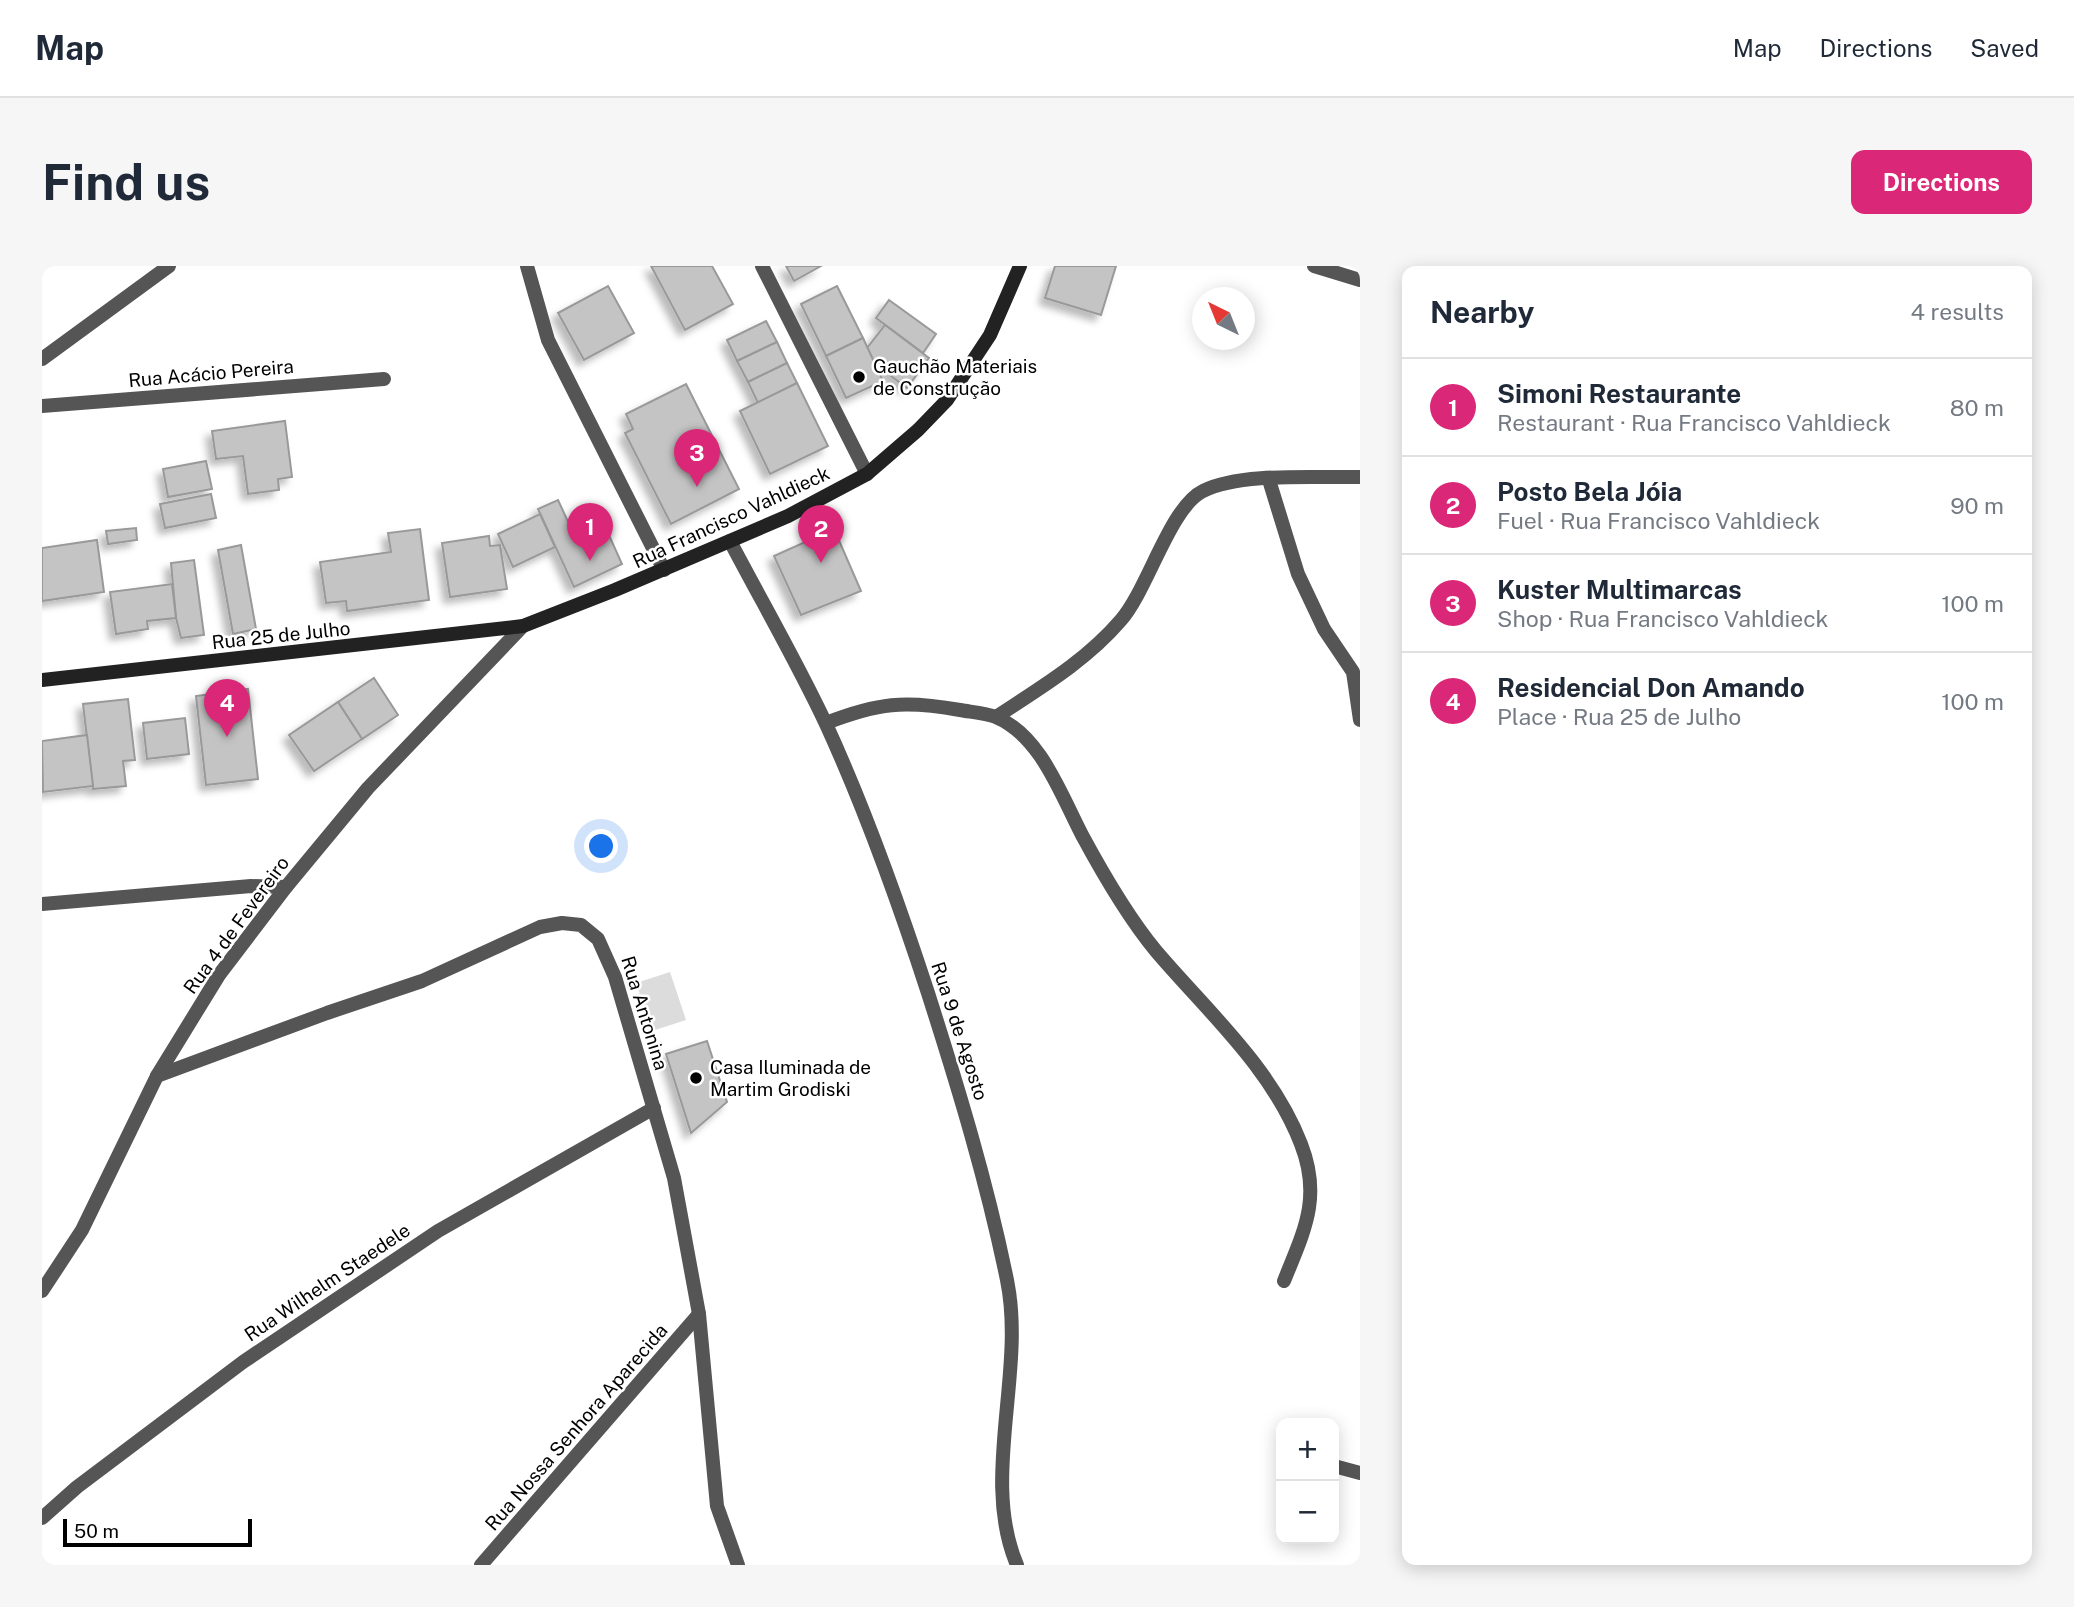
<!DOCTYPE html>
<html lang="en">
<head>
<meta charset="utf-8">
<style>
	:root { --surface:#fff; --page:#f6f6f7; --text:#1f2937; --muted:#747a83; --line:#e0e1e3; --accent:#db2777 }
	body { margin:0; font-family:"Public Sans",sans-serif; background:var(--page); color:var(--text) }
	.controls { position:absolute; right:21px; bottom:21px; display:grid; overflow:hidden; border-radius:14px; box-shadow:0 4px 18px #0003 }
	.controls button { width:63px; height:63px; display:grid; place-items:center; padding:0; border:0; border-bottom:2px solid var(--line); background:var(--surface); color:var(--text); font:35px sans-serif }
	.compass { position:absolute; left:1150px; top:21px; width:63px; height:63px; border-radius:50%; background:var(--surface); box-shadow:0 4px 18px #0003; rotate:317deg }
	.scale { position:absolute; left:21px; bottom:18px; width:189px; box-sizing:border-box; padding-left:7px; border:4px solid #000; border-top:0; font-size:19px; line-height:24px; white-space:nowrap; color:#000; -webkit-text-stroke:5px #fff; paint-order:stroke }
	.you { position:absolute; left:560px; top:581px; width:24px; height:24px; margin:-18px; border:5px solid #fff; border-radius:50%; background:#1a73e8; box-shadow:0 0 0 10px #1a73e833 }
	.badge { display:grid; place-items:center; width:46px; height:46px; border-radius:50%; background:var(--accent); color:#fff; font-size:23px; font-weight:700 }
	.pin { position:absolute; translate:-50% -58px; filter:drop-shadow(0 2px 4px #0008) }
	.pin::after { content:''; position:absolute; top:37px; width:24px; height:21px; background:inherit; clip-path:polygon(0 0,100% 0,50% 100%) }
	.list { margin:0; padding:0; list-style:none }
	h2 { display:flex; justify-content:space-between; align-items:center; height:91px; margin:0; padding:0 28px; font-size:30px }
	h2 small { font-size:23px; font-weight:400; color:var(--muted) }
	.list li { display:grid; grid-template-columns:46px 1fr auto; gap:21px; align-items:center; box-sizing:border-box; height:98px; padding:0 28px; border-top:2px solid var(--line) }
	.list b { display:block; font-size:26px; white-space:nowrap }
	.list p { margin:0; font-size:23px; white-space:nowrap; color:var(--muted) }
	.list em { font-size:23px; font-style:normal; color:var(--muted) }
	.map { position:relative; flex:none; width:1318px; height:1299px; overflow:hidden; border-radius:14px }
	header { display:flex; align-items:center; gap:42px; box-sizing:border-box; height:98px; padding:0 35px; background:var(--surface); border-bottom:2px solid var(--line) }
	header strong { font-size:33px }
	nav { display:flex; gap:38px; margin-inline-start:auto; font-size:24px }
	.intro { display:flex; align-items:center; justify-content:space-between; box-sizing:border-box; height:168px; padding:0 42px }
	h1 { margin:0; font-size:49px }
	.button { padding:18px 32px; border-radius:14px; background:var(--accent); color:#fff; font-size:24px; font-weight:700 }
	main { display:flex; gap:42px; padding:0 42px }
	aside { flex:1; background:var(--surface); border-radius:14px; box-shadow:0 4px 18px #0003 }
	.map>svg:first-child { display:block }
</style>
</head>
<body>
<header>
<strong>Map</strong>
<nav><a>Map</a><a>Directions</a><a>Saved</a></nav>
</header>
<div class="intro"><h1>Find us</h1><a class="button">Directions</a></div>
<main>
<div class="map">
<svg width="1318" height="1299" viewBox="0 0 1318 1299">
	<defs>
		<filter id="shadow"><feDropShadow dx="-6" dy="6" stdDeviation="3.5" flood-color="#0004"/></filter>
	</defs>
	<rect width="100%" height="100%" fill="#fff"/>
	<polygon fill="#dcdcdc" points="628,706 644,754 610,765 594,717"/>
	<g fill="#c4c4c4" stroke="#999" stroke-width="2" filter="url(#shadow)">
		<polygon points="609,0 670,0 691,38 643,64"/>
		<polygon points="744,0 779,0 752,15"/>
		<polygon points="1013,0 1074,0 1059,49 1003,32"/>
		<polygon points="566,20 592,67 542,94 516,47"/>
		<polygon points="795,20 821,72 784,90 759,38"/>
		<polygon points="847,34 894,68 881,87 834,52"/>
		<polygon points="724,55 735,76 695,95 685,74"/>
		<polygon points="843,59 887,92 865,122 833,98 825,82"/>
		<polygon points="821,72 841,115 804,132 784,90"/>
		<polygon points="735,76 745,97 706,116 695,95"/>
		<polygon points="745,97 755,117 716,137 706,116"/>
		<polygon points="755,117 786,180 728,208 698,145"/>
		<polygon points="644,118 697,223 629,258 583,167 591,163 584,148"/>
		<polygon points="243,155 250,211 236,213 237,224 206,228 201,190 174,193 170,165"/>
		<polygon points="164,195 170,223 126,231 121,203"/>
		<polygon points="169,228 174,252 123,262 118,238"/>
		<polygon points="516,234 528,260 557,247 580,298 532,321 496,243"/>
		<polygon points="498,248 513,281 471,301 456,268"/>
		<polygon points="94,262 95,274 66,278 64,265"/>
		<polygon points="378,263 387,334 305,345 304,335 284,337 278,296 349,286 346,267"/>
		<polygon points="792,263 819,325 759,349 732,290"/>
		<polygon points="447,270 448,280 458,279 465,323 408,331 400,277"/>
		<polygon points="55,274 62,326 0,335 0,282"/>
		<polygon points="199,279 214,363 191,368 176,284"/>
		<polygon points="152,294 162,369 139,372 134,352 129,297"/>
		<polygon points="130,318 134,352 105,355 106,363 74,368 68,326"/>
		<polygon points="332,412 356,449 320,473 296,436"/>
		<polygon points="206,423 216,513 164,519 154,430"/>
		<polygon points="86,433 93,494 81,495 84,520 51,523 41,438"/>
		<polygon points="296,436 320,473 272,505 247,469"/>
		<polygon points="143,452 147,488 105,493 101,457"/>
		<polygon points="45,469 51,520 1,526 0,475"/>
		<polygon points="665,775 685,836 649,867 624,788"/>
	</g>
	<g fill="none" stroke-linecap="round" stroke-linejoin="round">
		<g stroke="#555" stroke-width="14">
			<polyline points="485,0 506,74 622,304"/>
			<polyline points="720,0 825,208"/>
			<polyline points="1272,0 1318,14"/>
			<polyline points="0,93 127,0"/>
			<polyline points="0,140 342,113"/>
			<polyline points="1227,214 1256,308 1282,363 1311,406 1318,454"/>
			<path d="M688,275C720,336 755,396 784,458C824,545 856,635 886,727C916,821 945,916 965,1014C984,1106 938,1212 975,1299"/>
			<path d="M954,451C998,422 1044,395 1079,354C1106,323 1128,241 1161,225C1198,206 1275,212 1318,211"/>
			<path d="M784,457C836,437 862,434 918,444C929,446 943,447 954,451C999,470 1019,529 1040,569C1061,608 1085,650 1114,685C1165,745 1230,802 1259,878C1280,932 1262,965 1242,1015"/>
			<polyline points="0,638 209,620 244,621"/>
			<polyline points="115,810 285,747 380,715 498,661 520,657 539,659 556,673 573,711 632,912 657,1048 675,1240 696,1299"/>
			<polyline points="1292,1200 1318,1207"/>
			<polyline points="0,1252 35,1221 201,1096 396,965 612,842"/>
			<polyline points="439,1299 657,1048"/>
		</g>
		<polyline stroke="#555" stroke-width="14" points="0,1025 40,964 115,810 177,709 244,621 326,522 481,360"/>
		<polyline stroke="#222" stroke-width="14" points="0,414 481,360 573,324 746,250 825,208 876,164 905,134 948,69 978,0"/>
	</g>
	<g fill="#000" stroke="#fff" stroke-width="2.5">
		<circle cx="817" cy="111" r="7"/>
		<circle cx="654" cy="812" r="7"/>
	</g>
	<g text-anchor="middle" stroke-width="5" stroke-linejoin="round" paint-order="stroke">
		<g font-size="19" fill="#000" stroke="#fff" text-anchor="start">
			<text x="831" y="107">Gauchão Materiais<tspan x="831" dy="22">de Construção</tspan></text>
			<text x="668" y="808">Casa Iluminada de<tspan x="668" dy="22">Martim Grodiski</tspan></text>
		</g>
		<g font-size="19" fill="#000" stroke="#fff">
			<text transform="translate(169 107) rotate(-5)" y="7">Rua Acácio Pereira</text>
			<text transform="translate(689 251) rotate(-25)" y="7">Rua Francisco Vahldieck</text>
			<text transform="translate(239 369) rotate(-6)" y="7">Rua 25 de Julho</text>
			<text transform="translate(194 659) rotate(-54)" y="7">Rua 4 de Fevereiro</text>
			<text transform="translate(603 747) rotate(73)" y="7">Rua Antonina</text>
			<text transform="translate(918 765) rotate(72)" y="7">Rua 9 de Agosto</text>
			<text transform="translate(285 1016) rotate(-34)" y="7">Rua Wilhelm Staedele</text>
			<text transform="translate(534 1161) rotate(-49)" y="7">Rua Nossa Senhora Aparecida</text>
		</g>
	</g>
</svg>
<div class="controls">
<button>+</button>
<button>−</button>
</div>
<svg class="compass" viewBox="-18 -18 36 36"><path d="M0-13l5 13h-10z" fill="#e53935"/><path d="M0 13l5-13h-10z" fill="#747a83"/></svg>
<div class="scale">50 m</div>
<div class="you"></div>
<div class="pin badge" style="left:548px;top:295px">1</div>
<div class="pin badge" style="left:779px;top:297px">2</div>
<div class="pin badge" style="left:655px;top:221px">3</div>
<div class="pin badge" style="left:185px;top:471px">4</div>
</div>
<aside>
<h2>Nearby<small>4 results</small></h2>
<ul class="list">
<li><span class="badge">1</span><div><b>Simoni Restaurante</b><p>Restaurant · Rua Francisco Vahldieck</p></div><em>80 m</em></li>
<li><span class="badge">2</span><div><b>Posto Bela Jóia</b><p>Fuel · Rua Francisco Vahldieck</p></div><em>90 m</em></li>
<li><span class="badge">3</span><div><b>Kuster Multimarcas</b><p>Shop · Rua Francisco Vahldieck</p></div><em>100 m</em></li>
<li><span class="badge">4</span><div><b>Residencial Don Amando</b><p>Place · Rua 25 de Julho</p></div><em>100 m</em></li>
</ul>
</aside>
</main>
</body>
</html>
